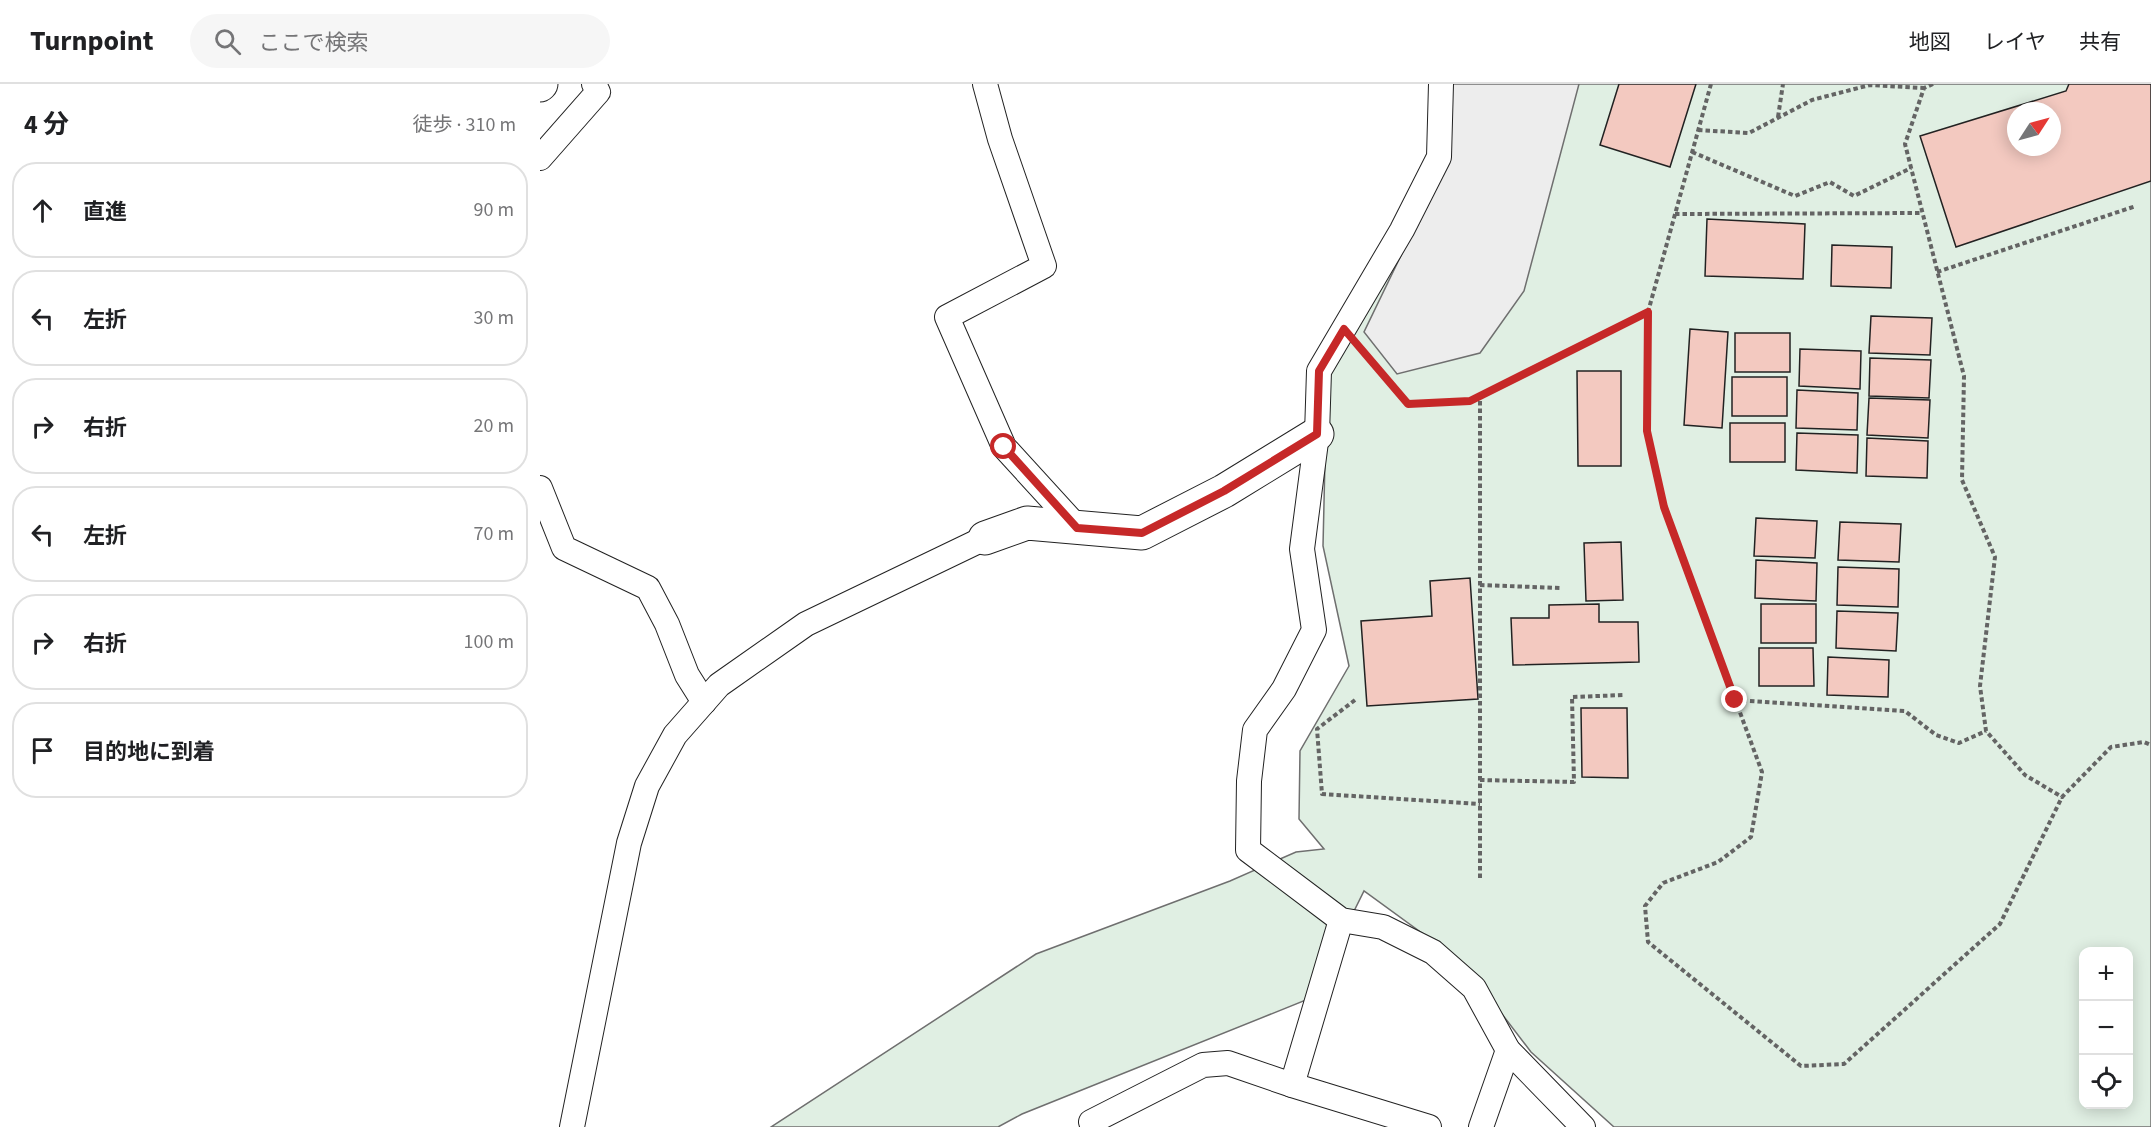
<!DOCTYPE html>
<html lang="ja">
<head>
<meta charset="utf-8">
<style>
	:root { --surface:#fff; --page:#f6f6f6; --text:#202124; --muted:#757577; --line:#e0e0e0 }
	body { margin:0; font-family:"Source Sans 3","Noto Sans JP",sans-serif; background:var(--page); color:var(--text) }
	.controls { position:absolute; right:18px; bottom:18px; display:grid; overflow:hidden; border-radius:12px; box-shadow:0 3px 15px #0003 }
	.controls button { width:54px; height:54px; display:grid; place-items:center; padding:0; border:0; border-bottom:2px solid var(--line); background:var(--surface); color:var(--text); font:30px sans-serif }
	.compass { position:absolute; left:1467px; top:18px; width:54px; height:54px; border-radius:50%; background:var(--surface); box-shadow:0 3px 15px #0003; rotate:54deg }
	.stop { position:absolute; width:18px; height:18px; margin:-14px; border:4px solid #c62828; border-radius:50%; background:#fff }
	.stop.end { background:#c62828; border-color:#fff; box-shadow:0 2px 6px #0008 }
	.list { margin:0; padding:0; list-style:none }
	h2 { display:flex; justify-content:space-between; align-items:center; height:78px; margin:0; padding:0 24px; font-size:26px }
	h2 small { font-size:20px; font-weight:400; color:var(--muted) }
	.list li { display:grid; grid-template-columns:39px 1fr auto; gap:18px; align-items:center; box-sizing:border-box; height:96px; margin:0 12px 12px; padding:0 12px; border:2px solid var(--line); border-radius:24px }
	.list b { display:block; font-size:22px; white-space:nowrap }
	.list em { font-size:20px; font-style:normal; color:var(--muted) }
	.icon { flex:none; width:33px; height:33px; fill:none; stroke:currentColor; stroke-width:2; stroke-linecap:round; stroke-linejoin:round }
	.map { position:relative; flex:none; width:1611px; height:1043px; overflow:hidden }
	header { display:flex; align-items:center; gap:36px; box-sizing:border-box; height:84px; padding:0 30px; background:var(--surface); border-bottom:2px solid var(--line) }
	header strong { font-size:28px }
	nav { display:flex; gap:33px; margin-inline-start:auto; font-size:21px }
	.search { width:420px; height:54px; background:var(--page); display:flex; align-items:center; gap:15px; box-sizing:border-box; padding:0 21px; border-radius:33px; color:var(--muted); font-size:22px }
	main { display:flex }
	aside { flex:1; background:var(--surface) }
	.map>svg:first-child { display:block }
</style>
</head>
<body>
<header>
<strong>Turnpoint</strong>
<div class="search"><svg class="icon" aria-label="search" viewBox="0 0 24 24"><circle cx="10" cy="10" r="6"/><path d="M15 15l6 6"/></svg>ここで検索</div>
<nav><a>地図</a><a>レイヤ</a><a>共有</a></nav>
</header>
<main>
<aside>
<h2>4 分<small>徒歩 · 310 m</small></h2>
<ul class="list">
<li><svg class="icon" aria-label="ahead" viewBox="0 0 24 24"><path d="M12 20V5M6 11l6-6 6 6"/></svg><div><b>直進</b></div><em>90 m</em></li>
<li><svg class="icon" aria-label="left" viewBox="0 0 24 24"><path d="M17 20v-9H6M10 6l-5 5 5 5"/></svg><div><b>左折</b></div><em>30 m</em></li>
<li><svg class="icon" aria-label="right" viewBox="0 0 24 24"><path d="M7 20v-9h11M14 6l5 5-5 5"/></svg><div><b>右折</b></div><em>20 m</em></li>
<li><svg class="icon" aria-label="left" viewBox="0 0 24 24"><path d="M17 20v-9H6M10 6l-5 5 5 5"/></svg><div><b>左折</b></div><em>70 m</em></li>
<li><svg class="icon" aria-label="right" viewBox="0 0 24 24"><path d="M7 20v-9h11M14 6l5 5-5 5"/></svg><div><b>右折</b></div><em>100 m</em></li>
<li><svg class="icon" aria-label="arrive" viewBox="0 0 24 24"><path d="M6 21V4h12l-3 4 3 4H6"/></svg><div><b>目的地に到着</b></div></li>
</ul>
</aside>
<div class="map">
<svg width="1611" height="1043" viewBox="0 0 1611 1043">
	<rect width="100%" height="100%" fill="#fff"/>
	<path fill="#e0efe3" stroke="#6f6f6f" stroke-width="1.5" fill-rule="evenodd" d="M907,0H1611V1043H1074L991,968L923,879L824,807L771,914L482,1030L458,1043H231L496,870L690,797L756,768L784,765L759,735L760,667L809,582L783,462L787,290L902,72ZM1476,27H1512V63H1476ZM1544,868H1588V1020H1544Z"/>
	<polygon fill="#ededed" stroke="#6f6f6f" stroke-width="1.5" points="912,0 1039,0 984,207 940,269 857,290 824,248 910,70"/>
	<g fill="#f3c9c0" stroke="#222" stroke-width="1.5" fill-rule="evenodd">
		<polygon points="1079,0 1156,0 1130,83 1060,61"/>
		<path d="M1529,0H1611V97L1416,163L1380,52L1526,7ZM1476,27H1512V63H1476Z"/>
		<polygon points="1167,135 1265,140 1263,195 1165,192"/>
		<polygon points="1292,161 1352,163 1351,204 1291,202"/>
		<polygon points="1331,232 1392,234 1390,271 1329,269"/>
		<polygon points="1150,245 1188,248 1182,344 1144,341"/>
		<rect x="1195" y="249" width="55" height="39"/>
		<polygon points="1260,265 1321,267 1320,305 1259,302"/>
		<polygon points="1330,274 1391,276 1389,314 1329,312"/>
		<polygon points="1037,287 1081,287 1081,382 1038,382"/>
		<rect x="1192" y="293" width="55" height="39"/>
		<polygon points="1257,306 1318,309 1317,346 1256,344"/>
		<polygon points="1329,314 1390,316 1388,354 1327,351"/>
		<rect x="1190" y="339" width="55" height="39"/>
		<polygon points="1257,349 1318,351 1317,389 1256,386"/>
		<polygon points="1327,354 1388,357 1387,394 1326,392"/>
		<polygon points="1216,434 1277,437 1275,474 1214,472"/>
		<polygon points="1300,438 1361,440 1359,478 1298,476"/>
		<polygon points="1081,458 1083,516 1046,517 1044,459"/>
		<polygon points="1216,476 1277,479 1276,517 1215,514"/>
		<polygon points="1298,483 1359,485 1358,523 1297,521"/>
		<polygon points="930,494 938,615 827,622 821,537 892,532 890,497"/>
		<polygon points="1059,520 1059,538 1098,538 1099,578 973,581 971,534 1009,534 1009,521"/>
		<rect x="1221" y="520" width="55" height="39"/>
		<polygon points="1297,527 1358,529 1356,567 1296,564"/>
		<polygon points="1219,564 1273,564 1274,602 1219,602"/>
		<polygon points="1288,573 1349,576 1348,613 1287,611"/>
		<polygon points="1041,624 1087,624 1088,694 1042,693"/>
	</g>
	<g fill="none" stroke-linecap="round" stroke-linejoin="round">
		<g stroke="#222" stroke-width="26">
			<g id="street">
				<polyline points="445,0 460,55 504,182 407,233 464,363 538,444"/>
				<polyline points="901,0 899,73 862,146 779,287 777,350 762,465 774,546 744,605 715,646 709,697 708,766 801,836 843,843 893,868 934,904 968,966 1043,1043"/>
				<polyline points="0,74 58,8 54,0"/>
				<polyline points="0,404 24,464 108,504 127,540 147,591 164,618"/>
				<polyline points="801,836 752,1001 889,1043"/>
				<polyline points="551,1038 663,981 688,979 752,1001"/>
				<polyline points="32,1043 89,759 107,702 135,651 179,601 266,540 445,454"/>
				<polyline points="941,1043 968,966"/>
			</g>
		</g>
		<g stroke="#222" stroke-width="35">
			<g id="secondary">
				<polyline points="0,1 1,0"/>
				<polyline points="445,454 487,439 602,449 684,407 777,350"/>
			</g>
		</g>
		<g stroke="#646464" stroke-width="4" stroke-dasharray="4.5 3" stroke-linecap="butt">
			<polyline points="1171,0 1108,228 1108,347 1124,423 1222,688 1211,753 1178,778 1123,799 1105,822 1108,858 1261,982 1304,980 1460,840 1522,713"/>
			<polyline points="1393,0 1384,4 1365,60 1424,292 1422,396 1455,473 1440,602 1446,647 1485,691 1522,713 1571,663 1604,658 1611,661"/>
			<polyline points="1238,33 1243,0"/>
			<polyline points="1158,46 1209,49 1272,16 1330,1 1384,4"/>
			<polyline points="1152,68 1255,112 1290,98 1314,112 1371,84"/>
			<polyline points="1135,130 1382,129"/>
			<polyline points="1397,188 1596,122"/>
			<polyline points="820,263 868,320 931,317 1108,228"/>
			<polyline points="940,501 1020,504"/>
			<polyline points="815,616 777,645 782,710 940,720"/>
			<polyline points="1195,616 1365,627 1396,651 1419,659 1446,647"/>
			<polyline points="940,696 1034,698 1032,613 1084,611"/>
			<polyline points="940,794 940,312"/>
		</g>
		<use href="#street" stroke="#fff" stroke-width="24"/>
		<use href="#secondary" stroke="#fff" stroke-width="33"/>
	</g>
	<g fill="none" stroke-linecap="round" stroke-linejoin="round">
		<polyline stroke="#c62828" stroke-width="8" points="464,363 537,444 602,449 684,407 777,350 779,287 804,245 868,320 930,317 1108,228 1107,347 1124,423 1195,616"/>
	</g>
</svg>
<div class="controls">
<button>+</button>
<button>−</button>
<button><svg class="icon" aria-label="locate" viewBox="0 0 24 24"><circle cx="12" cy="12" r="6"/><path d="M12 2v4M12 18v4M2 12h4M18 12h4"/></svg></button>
</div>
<svg class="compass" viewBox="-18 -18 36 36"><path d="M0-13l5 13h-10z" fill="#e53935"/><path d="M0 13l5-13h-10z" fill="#757577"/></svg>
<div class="stop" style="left:464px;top:363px"></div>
<div class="stop end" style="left:1195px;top:616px"></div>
</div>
</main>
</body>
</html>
